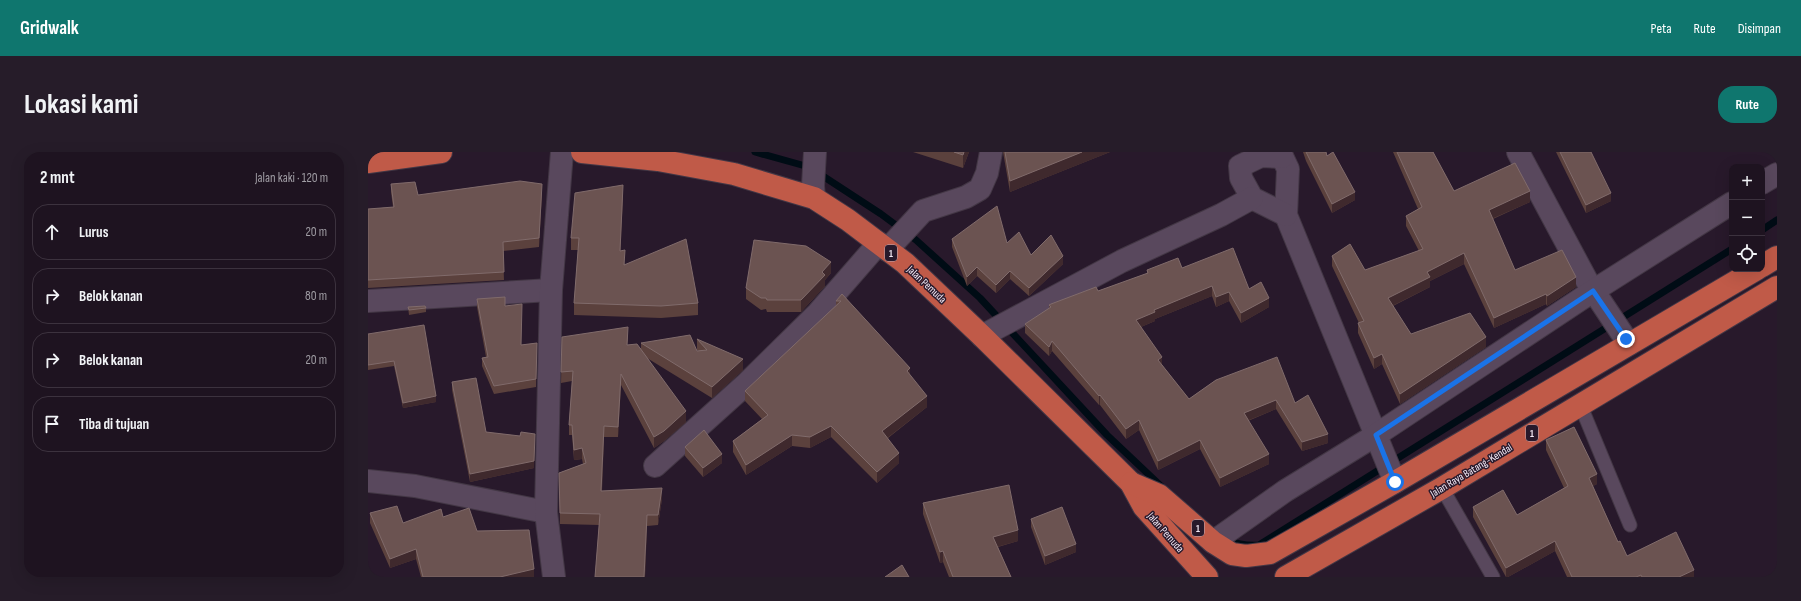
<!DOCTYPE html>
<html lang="id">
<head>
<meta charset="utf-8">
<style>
	:root { --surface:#1e1320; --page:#261c29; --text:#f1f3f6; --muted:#a19ea5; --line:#3c323e; --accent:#0f766e }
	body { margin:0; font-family:"Sofia Sans Condensed",sans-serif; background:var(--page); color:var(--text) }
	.controls { position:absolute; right:12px; top:12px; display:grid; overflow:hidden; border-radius:8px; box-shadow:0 4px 16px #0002 }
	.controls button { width:36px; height:36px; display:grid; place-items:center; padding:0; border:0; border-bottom:1px solid var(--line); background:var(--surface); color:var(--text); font:20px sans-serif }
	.stop { position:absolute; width:12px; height:12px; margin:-9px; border:3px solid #1a73e8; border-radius:50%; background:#fff }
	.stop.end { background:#1a73e8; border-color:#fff; box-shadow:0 1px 4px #0008 }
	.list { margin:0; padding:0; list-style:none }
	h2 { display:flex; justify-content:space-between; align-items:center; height:52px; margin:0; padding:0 16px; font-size:17px }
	h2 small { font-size:13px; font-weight:400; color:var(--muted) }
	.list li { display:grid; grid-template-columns:26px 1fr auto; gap:12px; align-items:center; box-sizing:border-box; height:56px; margin:0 8px 8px; padding:0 8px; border:1px solid var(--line); border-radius:16px }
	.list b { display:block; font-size:15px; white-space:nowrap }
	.list em { font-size:13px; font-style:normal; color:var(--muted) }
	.icon { flex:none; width:22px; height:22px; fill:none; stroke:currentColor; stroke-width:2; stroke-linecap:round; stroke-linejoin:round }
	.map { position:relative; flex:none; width:1409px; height:425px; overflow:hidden; border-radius:16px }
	header { display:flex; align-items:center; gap:24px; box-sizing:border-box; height:56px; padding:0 20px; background:var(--accent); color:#fff }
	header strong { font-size:19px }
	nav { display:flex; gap:22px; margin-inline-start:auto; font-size:14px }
	.intro { display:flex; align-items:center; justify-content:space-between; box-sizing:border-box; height:96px; padding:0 24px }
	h1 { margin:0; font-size:28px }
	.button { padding:10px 18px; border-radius:16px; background:var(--accent); color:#fff; font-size:14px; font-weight:700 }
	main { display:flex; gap:24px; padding:0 24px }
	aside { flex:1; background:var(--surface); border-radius:16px; box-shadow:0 4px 16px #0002 }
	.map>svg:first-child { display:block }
</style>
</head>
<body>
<header>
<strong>Gridwalk</strong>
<nav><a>Peta</a><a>Rute</a><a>Disimpan</a></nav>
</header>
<div class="intro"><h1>Lokasi kami</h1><a class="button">Rute</a></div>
<main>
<aside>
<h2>2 mnt<small>Jalan kaki · 120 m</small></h2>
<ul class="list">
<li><svg class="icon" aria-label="ahead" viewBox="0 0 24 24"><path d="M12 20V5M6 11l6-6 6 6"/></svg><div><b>Lurus</b></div><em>20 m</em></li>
<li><svg class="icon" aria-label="right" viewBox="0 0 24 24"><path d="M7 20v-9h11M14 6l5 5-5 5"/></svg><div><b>Belok kanan</b></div><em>80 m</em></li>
<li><svg class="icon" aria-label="right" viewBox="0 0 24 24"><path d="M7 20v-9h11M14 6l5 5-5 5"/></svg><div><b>Belok kanan</b></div><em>20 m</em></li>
<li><svg class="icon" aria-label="arrive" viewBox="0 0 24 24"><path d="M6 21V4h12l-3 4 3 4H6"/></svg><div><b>Tiba di tujuan</b></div></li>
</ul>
</aside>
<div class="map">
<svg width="1409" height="425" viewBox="0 0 1409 425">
	<rect width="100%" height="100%" fill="#28192b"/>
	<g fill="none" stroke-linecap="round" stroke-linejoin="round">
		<g stroke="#000c15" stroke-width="7">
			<polyline points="387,0 441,15 513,62 548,88 612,146 739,283 795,336"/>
			<polyline points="1394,78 1409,68"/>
			<path d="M859,388C869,392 880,394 891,393L1364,97"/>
		</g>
		<g stroke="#433745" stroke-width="15">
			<g id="service">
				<polyline points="1212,252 1262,373"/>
				<polyline points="1074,336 1125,425"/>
			</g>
		</g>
		<g stroke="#433745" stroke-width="24">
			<g id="minor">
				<polyline points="912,0 920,17 918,63 1027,330"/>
				<polyline points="1150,0 1219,129 1261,192"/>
				<polyline points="914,5 893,4 872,14 873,26 884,46 918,63"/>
				<polyline points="1394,31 1409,22"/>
				<polyline points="446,46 445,34 447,0"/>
				<polyline points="519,98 555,59 598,45 612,37 619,21 623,0"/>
				<polyline points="0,149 183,138"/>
				<polyline points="614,184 754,109 853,63 884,46"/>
				<polyline points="287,314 377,233 450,161 511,91"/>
				<polyline points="0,329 47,334 178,360"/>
				<polyline points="845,390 917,339 1008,283 1225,139 1364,51"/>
				<polyline points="186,425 178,360 183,138 194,0"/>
			</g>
		</g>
		<g stroke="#433745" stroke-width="24">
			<g id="trunk">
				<polyline points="214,0 290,8 366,22 446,46 480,68 537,111 614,184 763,331 776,355 839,425"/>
				<polyline points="0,10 73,0"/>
				<polyline points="1394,114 1409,105"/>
				<polyline points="763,331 791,343 845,390 864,402 878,404 902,401 1027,330 1389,117"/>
				<polyline points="918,425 1074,336 1409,135"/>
			</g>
		</g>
		<use href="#service" stroke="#59485d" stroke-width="13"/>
		<use href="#minor" stroke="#59485d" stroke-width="22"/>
		<use href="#trunk" stroke="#c05a48" stroke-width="22"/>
	</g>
	<g fill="#5b413d">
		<polygon points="545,0 601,0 595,16"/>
		<polygon points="635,0 742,0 642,40"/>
		<polygon points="935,0 958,0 959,4 987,48 964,61 938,9"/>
		<polygon points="1025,0 1065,0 1086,39 1162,50 1125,67 1147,118 1208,135 1179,154 1178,152 1126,176 1096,112 1062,129 1062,135 1025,154 1043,182 1118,195 1032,252 1014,212 1006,217 990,181 990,171 991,171 964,114 964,104 997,118 1051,99 1038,74 1038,64 1050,57"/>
		<polygon points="1188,0 1223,0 1243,49 1218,61"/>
		<polygon points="23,32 50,43 174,40 171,95 135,99 136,128 0,136 0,57 25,55 23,40"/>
		<polygon points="255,45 252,99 257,113 330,151 330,163 293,166 206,163 206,151 210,98 203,98 203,86"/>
		<polygon points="584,87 639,91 663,103 695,112 661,144 642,127 628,141 609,124 599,134 584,95"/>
		<polygon points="814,116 881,137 901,155 873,171 861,149 848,155 844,144 787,167 787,169 773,175 794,213 821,247 848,228 927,251 960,291 934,299 908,257 880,269 901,312 852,335 832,297 790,318 771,278 758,287 732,253 731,253 684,199 681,204 657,181 657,172 681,157 681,153 730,139 779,122 779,118"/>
		<polygon points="463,121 457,128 457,134 433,160 399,160 398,157 393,158 378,147 378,136"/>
		<polygon points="474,142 542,223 559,255 520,286 531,311 509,331 463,285 442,296 424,294 378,323 365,300 365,289 394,267 377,249 377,239 468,154 468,149"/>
		<polygon points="109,147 137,154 153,193 169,191 168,235 126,242 114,214 114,206 118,205 109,155"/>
		<polygon points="40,155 58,156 58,160 41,163"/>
		<polygon points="0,182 68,250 35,256 26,214 0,218"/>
		<polygon points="194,185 260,185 259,193 273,196 273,191 329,199 331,199 329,198 329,187 375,218 344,246 279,206 318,270 296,289 286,296 253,233 250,285 236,285 234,339 294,347 290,373 279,374 277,425 227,425 231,373 192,372 191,321 215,312 214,307 206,308 204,283 201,283 201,273 204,229 193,231"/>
		<polygon points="84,230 118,280 166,316 102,330 84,238"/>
		<polygon points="1178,288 1229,332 1225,334 1250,390 1259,404 1326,425 1199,425 1187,399 1140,425 1138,425 1105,365 1105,355 1149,363 1196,336 1178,298"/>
		<polygon points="317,295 354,311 335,325 317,304"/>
		<polygon points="555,351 650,389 630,395 643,425 581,425 575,410 572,411 555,362"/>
		<polygon points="2,361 35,371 75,365 109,379 166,425 53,425 48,407 22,416 2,371"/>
		<polygon points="663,367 708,400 677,413 663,375"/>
	</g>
	<g fill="#3f292d">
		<polygon points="596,0 601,0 595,16 595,3"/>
		<polygon points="714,0 742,0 642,40 642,29"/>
		<polygon points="174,32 174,40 171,95 171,86"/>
		<polygon points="255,33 255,45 252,111 252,99"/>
		<polygon points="1162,39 1162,50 1121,68 1121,58"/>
		<polygon points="987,40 987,48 964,61 964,52"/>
		<polygon points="1243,41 1243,49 1218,61 1218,53"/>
		<polygon points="1096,101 1096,112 1062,129 1062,135 1020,156 1020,146 1059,120"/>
		<polygon points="695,104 695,112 661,144 661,136"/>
		<polygon points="463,110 463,121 457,128 457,134 433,160 433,148 454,120"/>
		<polygon points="609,115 609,124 599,134 599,125"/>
		<polygon points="642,119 642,127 628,141 628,133"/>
		<polygon points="1208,125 1208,135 1179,154 1179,144"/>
		<polygon points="844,134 844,144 787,167 787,169 768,177 768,168 786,158"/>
		<polygon points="861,140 861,149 848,155 848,145"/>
		<polygon points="1178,142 1178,152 1126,176 1126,166"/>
		<polygon points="901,146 901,155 873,171 873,161"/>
		<polygon points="1118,185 1118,195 1032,252 1032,242"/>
		<polygon points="684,189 684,199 681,204 681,195"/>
		<polygon points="1014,202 1014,212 1006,217 1006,206"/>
		<polygon points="794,205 794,214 790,208"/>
		<polygon points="375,207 375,218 344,246 344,235"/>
		<polygon points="542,216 542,227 539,219"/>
		<polygon points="253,222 253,233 250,285 250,275"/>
		<polygon points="732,243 732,253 731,253 731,244"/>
		<polygon points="68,244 68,250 35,256 35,251"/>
		<polygon points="559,244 559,255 514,290 514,279"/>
		<polygon points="908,248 908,257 876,270 876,261"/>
		<polygon points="318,259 318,270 296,289 286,296 286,285"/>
		<polygon points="771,268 771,278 758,287 758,277"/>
		<polygon points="236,274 236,285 233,349 233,339"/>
		<polygon points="463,274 463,285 442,296 442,285"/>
		<polygon points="167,282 166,316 102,330 102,322"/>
		<polygon points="960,282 960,291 934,299 934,290"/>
		<polygon points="424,283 424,294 378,323 378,313"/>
		<polygon points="832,288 832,297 790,318 790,309"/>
		<polygon points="214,296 214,307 206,308 206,298"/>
		<polygon points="531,301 531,311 509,331 509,320"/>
		<polygon points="354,302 354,311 335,325 335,316"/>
		<polygon points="901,302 901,312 852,335 852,326"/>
		<polygon points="1229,322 1229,332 1221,336 1221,326"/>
		<polygon points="294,336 294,347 290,373 290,363"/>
		<polygon points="279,363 277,425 276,425"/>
		<polygon points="650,378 650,389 625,396 625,385"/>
		<polygon points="1187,389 1187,399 1140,425 1138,425 1138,416"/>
		<polygon points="708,392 708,400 677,413 677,404"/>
		<polygon points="48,397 48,407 22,416 22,407"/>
		<polygon points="575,399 575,410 572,411 572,400"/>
		<polygon points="166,417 166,425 132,425"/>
		<polygon points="1326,418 1326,425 1311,425"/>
	</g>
	<g fill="#6b5351" stroke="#806b6b">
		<polygon points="586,0 596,0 595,3"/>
		<polygon points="637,0 714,0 642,29"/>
		<polygon points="938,0 958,0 959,4 965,0 987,40 964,52"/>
		<polygon points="1029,0 1065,0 1086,39 1147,11 1162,39 1121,58 1147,118 1194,98 1208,125 1179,144 1178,142 1126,166 1096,101 1059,120 1062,125 1020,146 1043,182 1102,161 1118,185 1032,242 1014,202 1006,206 990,171 996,169 964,104 982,92 997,118 1055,97 1038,64 1054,55"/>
		<polygon points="1192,0 1223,0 1243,41 1218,53"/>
		<polygon points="152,29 174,32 171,86 135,90 136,120 0,128 0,57 26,55 23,32 47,30 50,43"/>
		<polygon points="255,33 252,99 257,98 256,113 318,87 330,151 293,154 206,151 211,86 203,86 207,41"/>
		<polygon points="629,54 639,91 651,80 663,103 683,83 695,104 661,136 642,119 628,133 609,115 599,125 584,87"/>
		<polygon points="386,88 438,94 463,110 454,120 457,123 433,148 399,148 398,146 393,146 378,136"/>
		<polygon points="865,96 881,137 893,130 901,146 873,161 861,140 848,145 844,134 786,158 787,160 768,168 794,205 790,208 821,247 848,228 909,205 927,251 940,243 960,282 934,290 908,248 876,261 901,302 852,326 832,288 790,309 771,268 758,277 732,243 731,244 684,189 681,195 657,172 683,155 681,153 683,152 728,135 730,139 780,121 779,118 810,106 814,116"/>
		<polygon points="474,142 542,216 539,219 559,244 514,279 531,301 509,320 463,274 442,285 424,283 378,313 365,289 400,263 377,239 473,149 468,149"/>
		<polygon points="137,145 137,154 154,152 153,193 169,191 168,227 126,234 114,206 120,205 109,147"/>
		<polygon points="57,154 58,156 41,158 40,155"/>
		<polygon points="56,173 68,244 35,251 26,209 0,213 0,182"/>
		<polygon points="260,175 259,193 269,192 318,259 296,279 286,285 253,222 250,275 236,274 233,339 294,336 290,363 279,363 276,425 227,425 232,362 192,361 191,321 218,311 214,296 206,298 204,273 201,273 205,219 193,220 194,185"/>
		<polygon points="322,183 329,199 339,198 329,187 375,207 344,235 273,191"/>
		<polygon points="108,226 118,280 152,284 153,280 167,282 166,309 102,322 84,230"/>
		<polygon points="1206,275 1229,322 1221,326 1250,390 1252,389 1259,404 1308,380 1326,418 1311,425 1274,425 1273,423 1268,425 1204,425 1187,389 1138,416 1105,355 1135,338 1149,363 1200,334 1178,288"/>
		<polygon points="336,278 354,302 335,316 317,295"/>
		<polygon points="641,333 650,378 625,385 643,425 585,425 575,399 572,400 555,351"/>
		<polygon points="29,354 35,371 73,357 75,365 101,356 109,379 161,378 166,417 132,425 55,425 48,397 22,407 2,361"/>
		<polygon points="694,355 708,392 677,404 663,367"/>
		<polygon points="534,413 541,425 517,425"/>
	</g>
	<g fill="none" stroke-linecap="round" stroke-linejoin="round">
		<polyline stroke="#1a73e8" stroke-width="5" points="1027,330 1008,283 1225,139 1258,187"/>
	</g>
	<g text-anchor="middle" stroke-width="3" stroke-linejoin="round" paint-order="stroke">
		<g fill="#28192b" stroke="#b7abb9" stroke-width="1">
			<rect x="517" y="93" width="12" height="16" rx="3"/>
			<rect x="1158" y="273" width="12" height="16" rx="3"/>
			<rect x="824" y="368" width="12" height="16" rx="3"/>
		</g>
		<g font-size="10" font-weight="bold" fill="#f4eaf6">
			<text x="523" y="105">1</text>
			<text x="1164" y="285">1</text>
			<text x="830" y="380">1</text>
		</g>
		<g font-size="11" fill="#f4eaf6" stroke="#28192b">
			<text transform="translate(559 132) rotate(43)" y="4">Jalan Pemuda</text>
			<text transform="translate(1103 318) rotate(-31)" y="4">Jalan Raya Batang-Kendal</text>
			<text transform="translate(798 380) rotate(49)" y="4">Jalan Pemuda</text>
		</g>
	</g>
</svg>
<div class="controls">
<button>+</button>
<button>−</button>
<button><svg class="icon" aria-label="locate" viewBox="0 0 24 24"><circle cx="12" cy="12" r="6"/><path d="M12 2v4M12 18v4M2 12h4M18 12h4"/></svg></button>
</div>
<div class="stop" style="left:1027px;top:330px"></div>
<div class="stop end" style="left:1258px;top:187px"></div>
</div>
</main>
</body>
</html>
